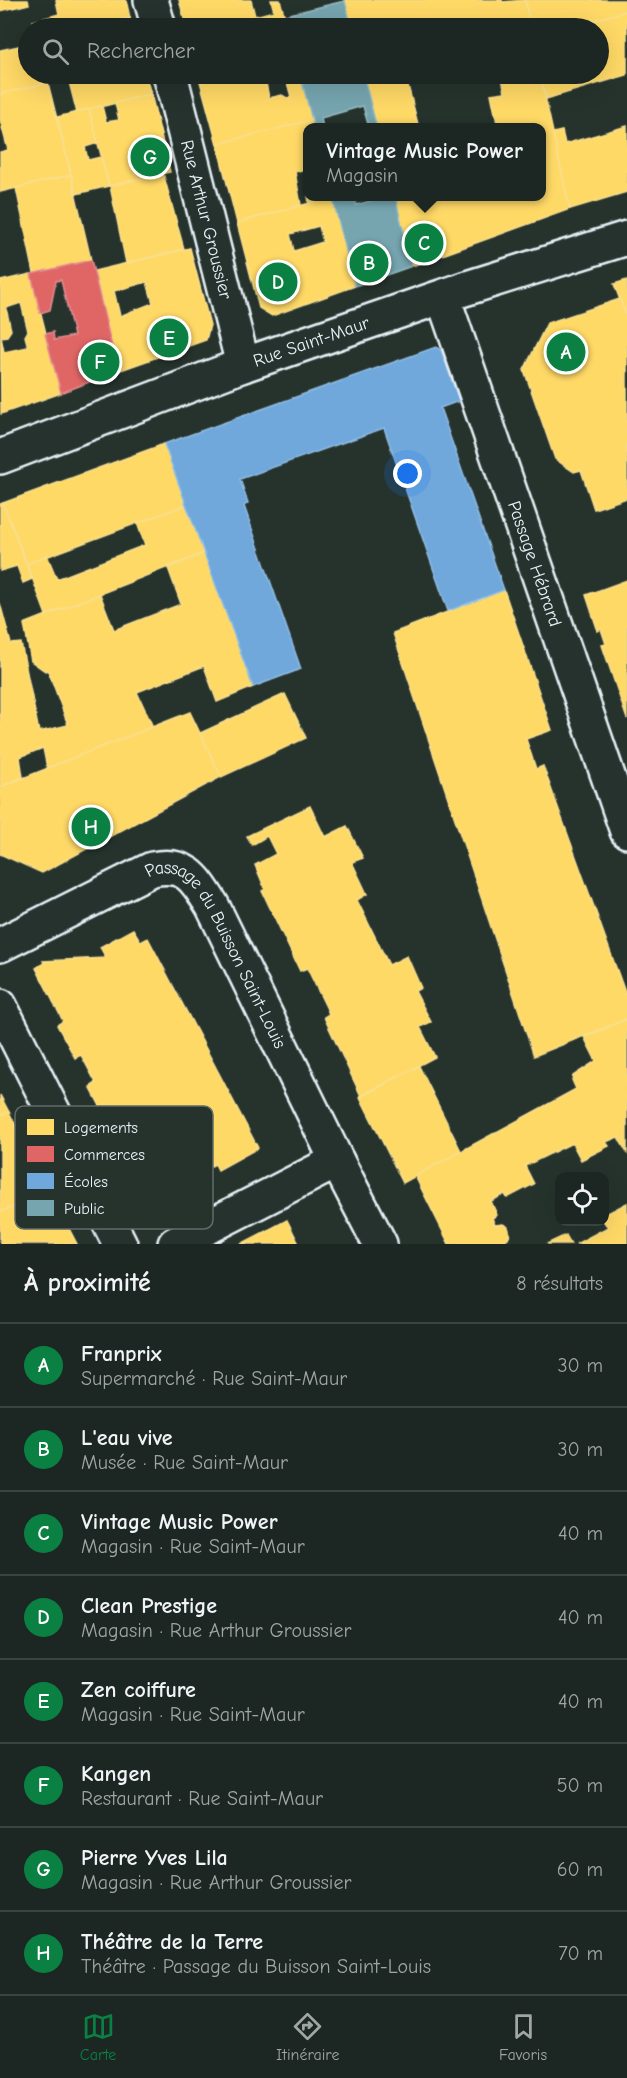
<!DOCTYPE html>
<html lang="fr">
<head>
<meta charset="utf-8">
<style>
	:root { --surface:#1c2622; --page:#29322f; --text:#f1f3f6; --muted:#a0a5a5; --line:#3a4340; --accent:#0b8043 }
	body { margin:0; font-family:"Comic Neue",sans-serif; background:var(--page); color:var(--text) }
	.controls { position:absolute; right:18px; bottom:18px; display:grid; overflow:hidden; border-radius:12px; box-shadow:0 6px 24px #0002 }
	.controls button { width:54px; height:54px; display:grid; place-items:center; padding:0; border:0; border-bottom:2px solid var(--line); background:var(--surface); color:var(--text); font:30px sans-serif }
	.you { position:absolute; left:408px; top:474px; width:21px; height:21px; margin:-15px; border:4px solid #fff; border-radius:50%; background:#1a73e8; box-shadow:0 0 0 9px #1a73e833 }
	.badge { display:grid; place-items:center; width:39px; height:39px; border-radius:50%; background:var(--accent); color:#fff; font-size:20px; font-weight:700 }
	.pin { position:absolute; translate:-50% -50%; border:3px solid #fff; box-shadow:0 2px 6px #0006 }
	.popup { position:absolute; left:303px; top:123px; width:243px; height:78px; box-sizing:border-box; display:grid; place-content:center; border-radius:12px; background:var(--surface); filter:drop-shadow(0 2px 4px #0005); font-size:20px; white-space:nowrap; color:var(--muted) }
	.popup b { font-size:22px; color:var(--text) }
	.popup::after { content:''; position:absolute; left:50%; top:100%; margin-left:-12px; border:12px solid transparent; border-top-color:var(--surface) }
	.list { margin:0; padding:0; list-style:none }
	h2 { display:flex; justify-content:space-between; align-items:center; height:78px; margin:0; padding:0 24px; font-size:26px }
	h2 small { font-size:20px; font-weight:400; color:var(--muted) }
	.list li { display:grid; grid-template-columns:39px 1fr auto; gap:18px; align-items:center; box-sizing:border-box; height:84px; padding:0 24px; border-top:2px solid var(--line) }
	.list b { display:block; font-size:22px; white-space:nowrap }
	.list p { margin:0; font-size:20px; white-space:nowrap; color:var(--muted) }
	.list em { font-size:20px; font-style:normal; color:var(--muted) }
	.icon { flex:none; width:33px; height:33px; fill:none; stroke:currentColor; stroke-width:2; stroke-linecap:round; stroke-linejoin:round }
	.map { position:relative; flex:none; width:627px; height:1244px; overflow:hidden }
	.search { position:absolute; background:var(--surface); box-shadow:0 6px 24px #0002; left:18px; right:18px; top:18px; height:66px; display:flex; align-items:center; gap:15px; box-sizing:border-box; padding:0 21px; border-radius:33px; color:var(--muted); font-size:22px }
	.sheet { height:750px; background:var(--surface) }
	nav { display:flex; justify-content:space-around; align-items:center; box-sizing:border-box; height:84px; border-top:2px solid var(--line); background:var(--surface); font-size:16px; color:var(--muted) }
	nav a { display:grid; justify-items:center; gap:3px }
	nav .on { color:var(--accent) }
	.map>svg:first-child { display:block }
</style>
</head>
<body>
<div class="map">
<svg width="627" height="1244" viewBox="0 0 627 1244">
	<rect width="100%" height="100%" fill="#26332d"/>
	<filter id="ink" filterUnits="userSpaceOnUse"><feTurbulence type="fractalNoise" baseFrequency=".0167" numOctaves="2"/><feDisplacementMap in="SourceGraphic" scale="12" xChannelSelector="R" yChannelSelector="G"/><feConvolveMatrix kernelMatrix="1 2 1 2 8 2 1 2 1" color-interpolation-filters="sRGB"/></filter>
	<g filter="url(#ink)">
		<g fill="#ffd966" stroke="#f8e092" stroke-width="1.5" fill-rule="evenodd">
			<polygon points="0,0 28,0 29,4 0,11"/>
			<polygon points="56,0 126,0 130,18 86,28 35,28 33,21 59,14"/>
			<polygon points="179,0 251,0 255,16 274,11 271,0 280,0 288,28 187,28"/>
			<polygon points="344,0 502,0 502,2 525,0 531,28 374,28 373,23 352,28"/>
			<polygon points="525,0 627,0 627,11 564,28 531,28"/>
			<polygon points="627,11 627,75 546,99 540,74 598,74 598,28 564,28"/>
			<polygon points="130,18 133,28 86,28"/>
			<polygon points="28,44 28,74 46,74 48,83 0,94 0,50"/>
			<polygon points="46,74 59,74 61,79 48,83"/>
			<polygon points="67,74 145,74 151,94 77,113"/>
			<path d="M198,74H300L312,120L217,144ZM285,75L291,97L287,98L282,95L269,98L266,83L276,80L279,76Z"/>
			<polygon points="363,74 405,74 419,128 377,128"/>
			<polygon points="501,74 540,74 570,209 412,266 395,196 541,196 541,128 498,128 491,94 505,92"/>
			<polygon points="48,83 71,175 0,192 0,152 8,150 0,120 0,94"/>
			<polygon points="151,94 170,172 109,186 89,109 102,106 106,122 119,120 115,103"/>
			<polygon points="89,109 98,143 85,147 88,160 101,157 109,186 76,194 57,117"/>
			<polygon points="312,120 314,128 307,128 307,169 295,172 301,205 237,223 217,144"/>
			<polygon points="627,126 627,192 570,209 553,133 562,131 565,144"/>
			<polygon points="163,173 184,249 126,263 110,186"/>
			<polygon points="71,175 91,260 34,273 16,188"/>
			<polygon points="308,196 332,196 332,197 309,203"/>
			<path d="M332,197L355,286L272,316L259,308L237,223ZM319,226L323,242L294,251L290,234Z"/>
			<path d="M190,248L210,325L206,340L118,371L94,271ZM147,282L153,303L120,316L114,291Z"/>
			<path d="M31,274L61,393L1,414L0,281ZM21,303L28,331L25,336L28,347L4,352L1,337L7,336L11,330L6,308Z"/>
			<polygon points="627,280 627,319 614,284"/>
			<polygon points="620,299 627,319 627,498 594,509 581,470 574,472 555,459 524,370 547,323"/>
			<polygon points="164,444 186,505 27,564 3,503"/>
			<polygon points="3,503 32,579 23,583 17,566 0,571 0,504"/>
			<polygon points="186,505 204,553 46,615 27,564 47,555 57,579 145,545 137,523"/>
			<polygon points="204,553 253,687 217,702 204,666 137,692 153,727 47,768 43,748 20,757 23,777 0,787 0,603 11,644 21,643 39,732 68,725 48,670 45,671 31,661 24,624 100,594 114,630 181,604 168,568"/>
			<polygon points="627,580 627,719 602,645 606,644 601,629 598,631 586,595"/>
			<polygon points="504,590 552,730 526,739 536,769 543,766 627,998 627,1019 534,1056 393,633"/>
			<polygon points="285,694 306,738 221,777 200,733"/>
			<polygon points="190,712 221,777 42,873 0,854 0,787"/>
			<polygon points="310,806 325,837 347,826 363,858 352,862 367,894 357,900 389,965 407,956 421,988 415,991 431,1022 420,1027 435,1057 361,1096 324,1017 329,1014 326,1007 307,968 300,971 262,891 265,889 255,865 276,854 267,836 252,845 247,836"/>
			<polygon points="133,929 141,942 148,938 258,1148 218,1170 215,1164 194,1175 197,1181 158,1202 145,1178 140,1180 122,1147 128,1143 114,1118 108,1121 90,1087 96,1083 81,1055 75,1058 57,1025 63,1021 36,968 44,963 43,961 106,958 100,947"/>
			<polygon points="627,1019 627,1153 618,1137 606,1142 609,1146 581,1160 572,1143 525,1166 534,1184 507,1198 505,1194 491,1201 497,1215 492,1218 495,1225 503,1224 508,1227 510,1234 509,1237 503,1242 504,1244 449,1244 415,1176 576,1089 572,1080 573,1076 596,1061 584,1037"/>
			<polygon points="419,1066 461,1151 403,1183 360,1097"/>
			<polygon points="0,1095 9,1112 0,1115"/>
			<polygon points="9,1112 51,1194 0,1212 0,1115"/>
			<polygon points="51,1194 77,1244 0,1244 0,1212"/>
			<polygon points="627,1203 627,1244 576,1244 608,1227 604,1222 604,1215"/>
			<polygon points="287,1220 299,1244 241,1244 272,1228"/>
			<polygon points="566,1235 571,1244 547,1244"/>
		</g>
		<polygon fill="#e06666" stroke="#e29092" stroke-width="1.5" points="91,260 118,371 61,393 45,334 53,332 54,340 74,336 61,280 56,281 50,310 40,313 31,274"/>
		<polygon fill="#6fa8dc" stroke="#93bee4" stroke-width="1.5" points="436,347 441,350 459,401 440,408 504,590 448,611 384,428 240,479 248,503 244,506 301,669 253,687 164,444"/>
		<g fill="#76a5af" stroke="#98bcc5" stroke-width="1.5">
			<polygon points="345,1 352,28 288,28 285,15"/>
			<polygon points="300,74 363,74 377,128 369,128 363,106 321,118 323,128 314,128"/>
			<polygon points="355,196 356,205 387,196 395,196 412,266 355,286 332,196"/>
		</g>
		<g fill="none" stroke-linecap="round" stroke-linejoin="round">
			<g stroke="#e8f1f8" stroke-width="38">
				<g id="street">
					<polyline points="151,0 159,28"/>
					<path id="s1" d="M170,74L243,365"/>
					<path id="s2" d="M443,297L627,831"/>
					<path id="s3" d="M0,457L243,365L464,289L627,238"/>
					<path id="s4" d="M0,945L152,869C186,862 195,878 212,905L337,1161L380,1244"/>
					<polyline points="0,1006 120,1244"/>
					<polyline points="175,1244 337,1161"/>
				</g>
			</g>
			<use href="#street" stroke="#26332d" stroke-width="33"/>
		</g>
	</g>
	<g text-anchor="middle" stroke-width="6" stroke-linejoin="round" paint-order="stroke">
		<g font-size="18" fill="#e8f1f8" stroke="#26332d">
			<text dy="6" stroke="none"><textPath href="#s1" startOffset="150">Rue Arthur Groussier</textPath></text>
			<text dy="6" stroke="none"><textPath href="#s3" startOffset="332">Rue Saint-Maur</textPath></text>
			<text dy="6" stroke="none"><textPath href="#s2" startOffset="282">Passage Hébrard</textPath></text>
			<text dy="6" stroke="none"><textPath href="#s4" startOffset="284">Passage du Buisson Saint-Louis</textPath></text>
		</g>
	</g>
	<rect x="15" y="1106" width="198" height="123" rx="9" fill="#26332d" stroke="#606c6a" stroke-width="1.5"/>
	<rect x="27" y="1119" width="27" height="16" fill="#ffd966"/>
	<rect x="27" y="1146" width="27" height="16" fill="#e06666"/>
	<rect x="27" y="1173" width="27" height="16" fill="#6fa8dc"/>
	<rect x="27" y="1200" width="27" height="16" fill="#76a5af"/>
	<g font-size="16" fill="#e8f1f8">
		<text x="64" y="1133">Logements</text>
		<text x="64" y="1160">Commerces</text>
		<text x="64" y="1187">Écoles</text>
		<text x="64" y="1214">Public</text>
	</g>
</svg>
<div class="controls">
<button><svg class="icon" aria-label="locate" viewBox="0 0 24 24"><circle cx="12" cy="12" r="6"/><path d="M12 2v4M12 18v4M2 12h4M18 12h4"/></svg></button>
</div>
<div class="you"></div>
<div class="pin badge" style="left:566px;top:352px">A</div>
<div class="pin badge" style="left:369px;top:263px">B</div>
<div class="pin badge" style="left:424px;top:243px">C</div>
<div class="popup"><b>Vintage Music Power</b>Magasin</div>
<div class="pin badge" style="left:278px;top:282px">D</div>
<div class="pin badge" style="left:169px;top:338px">E</div>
<div class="pin badge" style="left:100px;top:362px">F</div>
<div class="pin badge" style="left:150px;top:157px">G</div>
<div class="pin badge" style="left:91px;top:827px">H</div>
<div class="search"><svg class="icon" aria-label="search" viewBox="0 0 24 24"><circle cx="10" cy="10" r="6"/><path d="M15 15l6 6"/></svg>Rechercher</div>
</div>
<section class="sheet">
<h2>À proximité<small>8 résultats</small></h2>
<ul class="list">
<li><span class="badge">A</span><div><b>Franprix</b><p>Supermarché · Rue Saint-Maur</p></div><em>30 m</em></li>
<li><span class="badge">B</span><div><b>L'eau vive</b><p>Musée · Rue Saint-Maur</p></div><em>30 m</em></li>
<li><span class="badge">C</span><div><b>Vintage Music Power</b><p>Magasin · Rue Saint-Maur</p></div><em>40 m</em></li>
<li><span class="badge">D</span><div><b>Clean Prestige</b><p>Magasin · Rue Arthur Groussier</p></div><em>40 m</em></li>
<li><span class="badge">E</span><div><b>Zen coiffure</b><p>Magasin · Rue Saint-Maur</p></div><em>40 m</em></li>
<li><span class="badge">F</span><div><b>Kangen</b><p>Restaurant · Rue Saint-Maur</p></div><em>50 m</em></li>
<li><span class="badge">G</span><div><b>Pierre Yves Lila</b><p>Magasin · Rue Arthur Groussier</p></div><em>60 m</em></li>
<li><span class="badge">H</span><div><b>Théâtre de la Terre</b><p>Théâtre · Passage du Buisson Saint-Louis</p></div><em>70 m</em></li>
</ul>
</section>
<nav>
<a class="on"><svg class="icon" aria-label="map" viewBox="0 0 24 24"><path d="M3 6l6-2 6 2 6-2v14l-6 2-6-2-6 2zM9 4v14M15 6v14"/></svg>Carte</a>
<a><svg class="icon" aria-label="directions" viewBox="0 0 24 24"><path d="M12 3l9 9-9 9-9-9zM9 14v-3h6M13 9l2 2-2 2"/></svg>Itinéraire</a>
<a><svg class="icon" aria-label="saved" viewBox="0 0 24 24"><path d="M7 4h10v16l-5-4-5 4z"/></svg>Favoris</a>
</nav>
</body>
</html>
